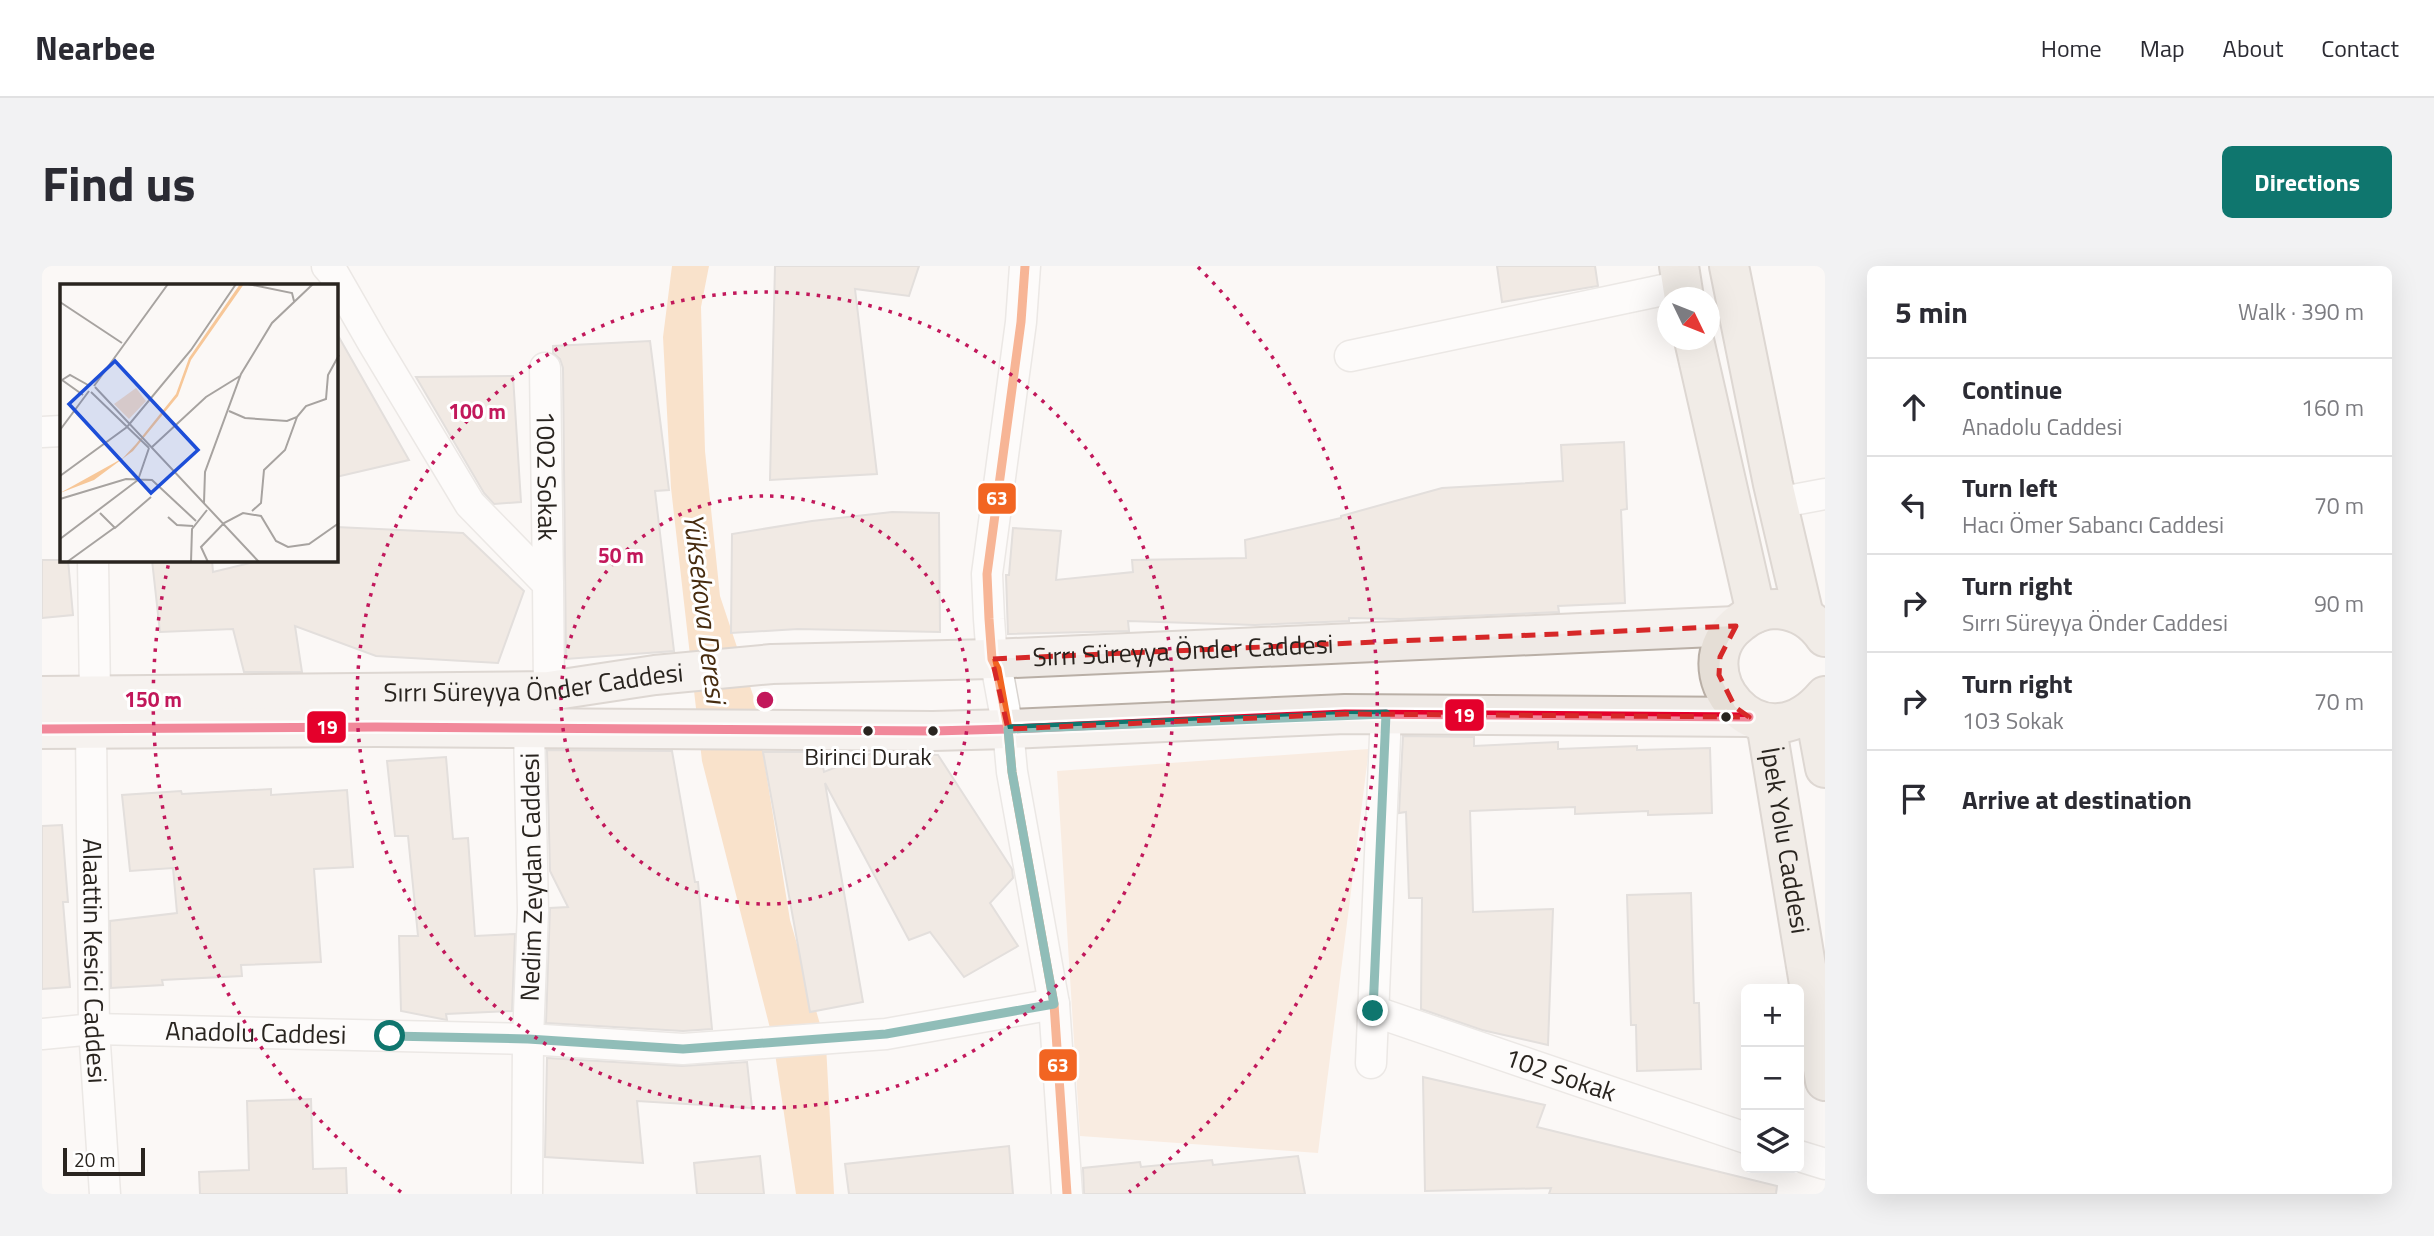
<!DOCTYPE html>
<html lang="en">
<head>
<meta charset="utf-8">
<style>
	:root { --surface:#fff; --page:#f2f2f3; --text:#2b2b33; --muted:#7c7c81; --line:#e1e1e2; --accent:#0f766e }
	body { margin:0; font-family:"Titillium Web",sans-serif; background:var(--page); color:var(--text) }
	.controls { position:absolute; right:21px; bottom:21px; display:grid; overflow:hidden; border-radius:10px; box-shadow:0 7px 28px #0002 }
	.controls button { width:63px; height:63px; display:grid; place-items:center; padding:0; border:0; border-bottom:2px solid var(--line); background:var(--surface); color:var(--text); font:35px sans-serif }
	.compass { position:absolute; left:1615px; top:21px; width:63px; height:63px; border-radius:50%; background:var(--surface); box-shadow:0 7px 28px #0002; rotate:133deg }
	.scale { position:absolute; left:21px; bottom:18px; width:82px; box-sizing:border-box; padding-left:7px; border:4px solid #29241f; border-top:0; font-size:19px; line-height:24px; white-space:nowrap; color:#29241f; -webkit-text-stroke:5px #fff; paint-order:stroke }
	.stop { position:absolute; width:21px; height:21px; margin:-16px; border:5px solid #0f766e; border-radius:50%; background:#fff }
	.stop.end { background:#0f766e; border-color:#fff; box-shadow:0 2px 7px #0008 }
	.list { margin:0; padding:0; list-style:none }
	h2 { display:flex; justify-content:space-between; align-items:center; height:91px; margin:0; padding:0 28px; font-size:30px }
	h2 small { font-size:23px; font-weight:400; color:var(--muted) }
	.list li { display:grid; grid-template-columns:46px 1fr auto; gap:21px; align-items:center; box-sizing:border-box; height:98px; padding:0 28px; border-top:2px solid var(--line) }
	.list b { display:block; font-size:26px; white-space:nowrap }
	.list p { margin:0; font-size:23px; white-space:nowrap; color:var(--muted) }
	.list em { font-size:23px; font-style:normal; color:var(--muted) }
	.icon { flex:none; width:38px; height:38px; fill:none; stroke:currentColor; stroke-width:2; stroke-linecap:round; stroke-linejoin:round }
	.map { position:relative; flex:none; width:1783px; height:928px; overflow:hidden; border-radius:10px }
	header { display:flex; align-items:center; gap:42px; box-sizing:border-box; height:98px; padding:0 35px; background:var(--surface); border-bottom:2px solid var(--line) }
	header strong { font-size:33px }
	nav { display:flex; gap:38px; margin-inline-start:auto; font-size:24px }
	.intro { display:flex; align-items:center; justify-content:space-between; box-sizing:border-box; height:168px; padding:0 42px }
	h1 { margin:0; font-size:49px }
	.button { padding:18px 32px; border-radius:10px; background:var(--accent); color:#fff; font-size:24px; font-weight:700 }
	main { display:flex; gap:42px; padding:0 42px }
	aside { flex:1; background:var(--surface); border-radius:10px; box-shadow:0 7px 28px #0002 }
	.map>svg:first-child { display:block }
</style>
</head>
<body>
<header>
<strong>Nearbee</strong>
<nav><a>Home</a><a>Map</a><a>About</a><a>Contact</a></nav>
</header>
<div class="intro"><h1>Find us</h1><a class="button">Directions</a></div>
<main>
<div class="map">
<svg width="1783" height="928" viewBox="0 0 1783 928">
	<rect width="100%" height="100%" fill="#fbf8f6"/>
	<polygon fill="#f7dec8" points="1327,483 1276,887 1038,870 1015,505"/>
	<polygon fill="#f7c798" points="630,0 667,0 659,41 663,185 678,330 712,432 748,654 784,779 792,928 754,928 731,774 660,495 629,222 621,71"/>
	<g fill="#e5d9ce" stroke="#c5c0bd" stroke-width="2">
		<polygon points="733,0 877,0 867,30 813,23 835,208 728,214"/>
		<polygon points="1455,0 1553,0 1556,20 1460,36"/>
		<polygon points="294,66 367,194 294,211"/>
		<polygon points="608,75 627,224 613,225 632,385 524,393 521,102 518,93 511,87 511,80"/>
		<polygon points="471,110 479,236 452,238 442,227 374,111"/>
		<polygon points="1582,176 1585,243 1579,244 1583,337 1516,340 1517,346 1358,353 1307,352 1307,355 1213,359 1086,355 1087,365 966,368 964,309 967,309 971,262 1019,265 1014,314 1091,306 1090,294 1204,292 1203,274 1299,252 1299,250 1400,222 1521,215 1519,179"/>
		<polygon points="850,246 897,247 898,366 756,363 689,367 690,268 770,255"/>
		<polygon points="294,261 421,267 482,325 456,397 334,390 253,360 260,406 202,406 191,363 118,366 110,294 170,294 171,306 220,294 294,294"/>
		<polygon points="0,294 26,294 31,349 0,352"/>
		<polygon points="1361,470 1432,471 1432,480 1516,476 1516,483 1595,480 1595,484 1668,482 1670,547 1606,549 1606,545 1533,548 1533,541 1428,545 1431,646 1511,643 1506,779 1440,764 1379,743 1380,632 1367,632 1364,546 1357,547"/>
		<polygon points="505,484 630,485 653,616 656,616 670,763 641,765 504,757 508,642 526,641 508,605"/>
		<polygon points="721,486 778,486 782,506 830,487 896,489 970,603 971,612 948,637 976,680 922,711 888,666 867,674 783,517 821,736 768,746"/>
		<polygon points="404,491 411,573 426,572 433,670 473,668 470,745 404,748 405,754 359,745 357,670 376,670 366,570 353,570 345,495"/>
		<polygon points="229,523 229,529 305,524 311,601 272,603 279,696 199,699 200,710 120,714 121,719 69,722 68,655 135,647 131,602 88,605 80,529 139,525 140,528"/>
		<polygon points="20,559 26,636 21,636 28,721 0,723 0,560"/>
		<polygon points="1649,627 1652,737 1657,737 1659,803 1595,805 1594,759 1589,759 1585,629"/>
		<polygon points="505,792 640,800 705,796 710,842 595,835 601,897 503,891"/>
		<polygon points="1381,811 1503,839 1495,861 1735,920 1734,928 1507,928 1509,922 1383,925"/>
		<polygon points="269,833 271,903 304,902 305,928 158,928 157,906 207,904 205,835"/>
		<polygon points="967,880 971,928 807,928 803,898"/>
		<polygon points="718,890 722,928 655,928 652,897"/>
		<polygon points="1256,890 1263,928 1042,928 1041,902 1098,896 1099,901 1170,894 1171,899"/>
	</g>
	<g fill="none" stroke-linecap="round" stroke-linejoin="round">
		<g stroke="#d8d4d0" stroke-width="33">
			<g id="minor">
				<polyline points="285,0 291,7 330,75 428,238 506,318 507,425"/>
				<polyline points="983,0 979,56 945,308 947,353 950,393 955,403 966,463 970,506 1012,738 1025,928"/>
				<polyline points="1308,90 1640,20"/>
				<path id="s1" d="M503,102L506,318"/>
				<polyline points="0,166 19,165"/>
				<polyline points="1735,237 1783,228"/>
				<polyline points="51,294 53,429"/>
				<path id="s2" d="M49,461L52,763L63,928"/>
				<path id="s3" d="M1331,745L1704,872"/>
				<path id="s4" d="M0,768L52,763L486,773L641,783L844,768L1012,738"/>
				<polyline points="1329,797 1344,448"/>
				<polyline points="1757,890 1783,898"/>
				<path id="s5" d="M485,928L486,773L491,644L487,463"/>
			</g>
		</g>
		<g stroke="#b9afa6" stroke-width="42">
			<g id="major">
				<path id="s6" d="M0,430L507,425L613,409L730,398L950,393L1694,360"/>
				<polyline points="0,463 334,461 891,465 966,463 1303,448 1707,451"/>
			</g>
		</g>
		<g stroke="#b9afa6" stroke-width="42">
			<g id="highway">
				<polyline points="1637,0 1642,32"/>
				<polyline points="1687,0 1731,218 1762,350"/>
				<polyline points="1652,74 1714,347"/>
				<path d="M1783,371C1771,353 1755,344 1734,343C1721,343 1709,348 1699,356C1636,401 1718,507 1783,430"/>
				<polyline points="1772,443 1783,502"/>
				<path id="s7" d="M1724,457L1783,815"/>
			</g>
		</g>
		<use href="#minor" stroke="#fefefe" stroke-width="30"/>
		<use href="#major" stroke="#efeae6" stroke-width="38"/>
		<use href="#highway" stroke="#e5ded6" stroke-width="38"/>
		<g stroke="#fff" stroke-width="14">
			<polyline id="bus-1" points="0,463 334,461 891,465 966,463 1303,448 1707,451"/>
		</g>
		<g stroke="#fff" stroke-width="14">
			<polyline id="bus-2" points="983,0 979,56 945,308 947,353 950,393 955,403 966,463 970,506 1012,738 1025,928"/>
		</g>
		<use href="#bus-1" stroke="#e4002b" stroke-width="9"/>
		<use href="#bus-2" stroke="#f26522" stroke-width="9"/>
	</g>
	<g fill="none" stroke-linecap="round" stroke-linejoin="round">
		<polyline stroke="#0f766e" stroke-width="9" points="348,770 486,773 641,783 844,768 1012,738 970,506 966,463 1344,448 1331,745"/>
	</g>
	<path d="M0 0H1783V928H0ZM1694,360L1678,391L1677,409L1693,441L1707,451L1303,448L966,463L950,393Z" fill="#fbf8f6" fill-opacity=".55" fill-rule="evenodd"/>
	<path fill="none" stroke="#d62828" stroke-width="5" stroke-dasharray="14 9" stroke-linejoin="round" d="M1694,360L1678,391L1677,409L1693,441L1707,451L1303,448L966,463L950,393Z"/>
	<g fill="none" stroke="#c2185b" stroke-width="3.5" stroke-dasharray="3.5 7">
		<circle cx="723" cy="434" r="204"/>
		<circle cx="723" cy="434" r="408"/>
		<path d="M359 926A612 612 0 0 1 127 296M1156 1A612 612 0 0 1 1087 926"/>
	</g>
	<g fill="#29241f" stroke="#fff" stroke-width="2.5">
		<circle cx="1684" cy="451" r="6"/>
		<circle cx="826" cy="465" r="6"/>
		<circle cx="891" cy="465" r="6"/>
	</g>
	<g text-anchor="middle" stroke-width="6" stroke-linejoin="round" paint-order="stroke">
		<g font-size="24" fill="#29241f" stroke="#fff">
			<text x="826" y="499">Birinci Durak</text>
		</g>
		<g font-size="26" fill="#29241f" stroke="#fff">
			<text dy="9" stroke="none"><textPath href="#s1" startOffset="108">1002 Sokak</textPath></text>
			<text dy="9" stroke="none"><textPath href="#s6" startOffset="1143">Sırrı Süreyya Önder Caddesi</textPath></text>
			<text dy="9" stroke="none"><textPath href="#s6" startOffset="492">Sırrı Süreyya Önder Caddesi</textPath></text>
			<text dy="9" stroke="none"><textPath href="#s7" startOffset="119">İpek Yolu Caddesi</textPath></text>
			<text dy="9" stroke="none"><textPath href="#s5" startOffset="317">Nedim Zeydan Caddesi</textPath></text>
			<text dy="9" stroke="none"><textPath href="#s2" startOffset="234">Alaattin Kesici Caddesi</textPath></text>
			<text dy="9" stroke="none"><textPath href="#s4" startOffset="214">Anadolu Caddesi</textPath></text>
			<text dy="9" stroke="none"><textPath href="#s3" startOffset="198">102 Sokak</textPath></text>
		</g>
		<g font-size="28" font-style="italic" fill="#472c0f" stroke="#fff">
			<text transform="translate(663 342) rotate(83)" y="10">Yüksekova Deresi</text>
		</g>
	</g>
	<g transform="translate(18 18)">
		<rect width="278" height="278" fill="#fbf8f6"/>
		<path d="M76,104L86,117L69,135L54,120Z" fill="#f7dec8"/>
		<path d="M180,0H184L131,76L118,112L73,167L34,196L0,209L63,174L76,160L116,110L129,74Z" fill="#f7c798"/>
		<path fill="none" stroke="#a7a3a0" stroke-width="2" d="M188,0L232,9L234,17M0,18L62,59M2,96L10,91L28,101M2,96L23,111M34,102L108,0M35,103L199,278M31,108L89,164M169,127L185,134L227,137L237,133L246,122L266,115L268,91L279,71M0,146L29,107M92,163L146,113L180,92M0,192L67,143L131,66L176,0M0,215L66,195L92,196L136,237M144,219L145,188L181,90L212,39L253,0M192,227L201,219L204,186L225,166L237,133M40,229L55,244L91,213M108,233L117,241L133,242M0,255L78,196L89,164M7,278L54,244M131,278L132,245L147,226M148,278L141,263L164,239L183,229L201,232L216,257L228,263L249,260L279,239"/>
		<path fill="#1d4ed8" fill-opacity="0.15" stroke="#1d4ed8" stroke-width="3.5" d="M55,77L138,166L91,209L9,120Z"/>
		<rect width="278" height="278" fill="none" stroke="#29241f" stroke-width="3.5"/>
	</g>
	<circle cx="723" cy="434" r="10" fill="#c2185b" stroke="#fff" stroke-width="3.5"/>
	<g font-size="21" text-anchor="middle" font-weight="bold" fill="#c2185b" stroke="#fff" stroke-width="6" stroke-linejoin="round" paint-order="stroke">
		<text x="435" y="153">100 m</text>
		<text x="579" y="297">50 m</text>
		<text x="111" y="441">150 m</text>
	</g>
	<g stroke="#fff" stroke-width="2.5">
		<rect x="935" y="216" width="40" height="33" rx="7" fill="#f26522"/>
		<rect x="1402" y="432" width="41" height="34" rx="7" fill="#e4002b"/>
		<rect x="264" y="444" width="41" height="34" rx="7" fill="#e4002b"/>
		<rect x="996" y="782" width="40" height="34" rx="7" fill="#f26522"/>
	</g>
	<g font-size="19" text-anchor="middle" font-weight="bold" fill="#fff">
		<text x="955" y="239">63</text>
		<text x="1422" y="456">19</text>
		<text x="285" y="468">19</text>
		<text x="1016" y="806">63</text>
	</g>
</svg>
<div class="controls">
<button>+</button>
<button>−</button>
<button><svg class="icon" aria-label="layers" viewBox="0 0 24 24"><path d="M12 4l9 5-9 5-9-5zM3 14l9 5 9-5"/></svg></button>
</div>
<svg class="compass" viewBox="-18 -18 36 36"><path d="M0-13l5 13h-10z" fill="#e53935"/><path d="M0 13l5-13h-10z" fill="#7c7c81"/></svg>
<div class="scale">20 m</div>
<div class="stop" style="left:348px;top:770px"></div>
<div class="stop end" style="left:1331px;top:745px"></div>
</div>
<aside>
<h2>5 min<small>Walk · 390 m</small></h2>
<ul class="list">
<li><svg class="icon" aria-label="ahead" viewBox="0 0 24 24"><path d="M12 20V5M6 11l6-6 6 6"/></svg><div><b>Continue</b><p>Anadolu Caddesi</p></div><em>160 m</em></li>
<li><svg class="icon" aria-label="left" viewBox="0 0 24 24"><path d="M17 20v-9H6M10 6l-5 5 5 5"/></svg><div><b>Turn left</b><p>Hacı Ömer Sabancı Caddesi</p></div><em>70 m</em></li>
<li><svg class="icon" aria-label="right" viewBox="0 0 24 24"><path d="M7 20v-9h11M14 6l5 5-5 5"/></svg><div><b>Turn right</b><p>Sırrı Süreyya Önder Caddesi</p></div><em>90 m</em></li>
<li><svg class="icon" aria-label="right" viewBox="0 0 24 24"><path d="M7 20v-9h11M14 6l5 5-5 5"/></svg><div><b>Turn right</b><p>103 Sokak</p></div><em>70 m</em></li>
<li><svg class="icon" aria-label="arrive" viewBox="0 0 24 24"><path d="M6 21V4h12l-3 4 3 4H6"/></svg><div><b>Arrive at destination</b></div></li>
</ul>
</aside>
</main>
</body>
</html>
